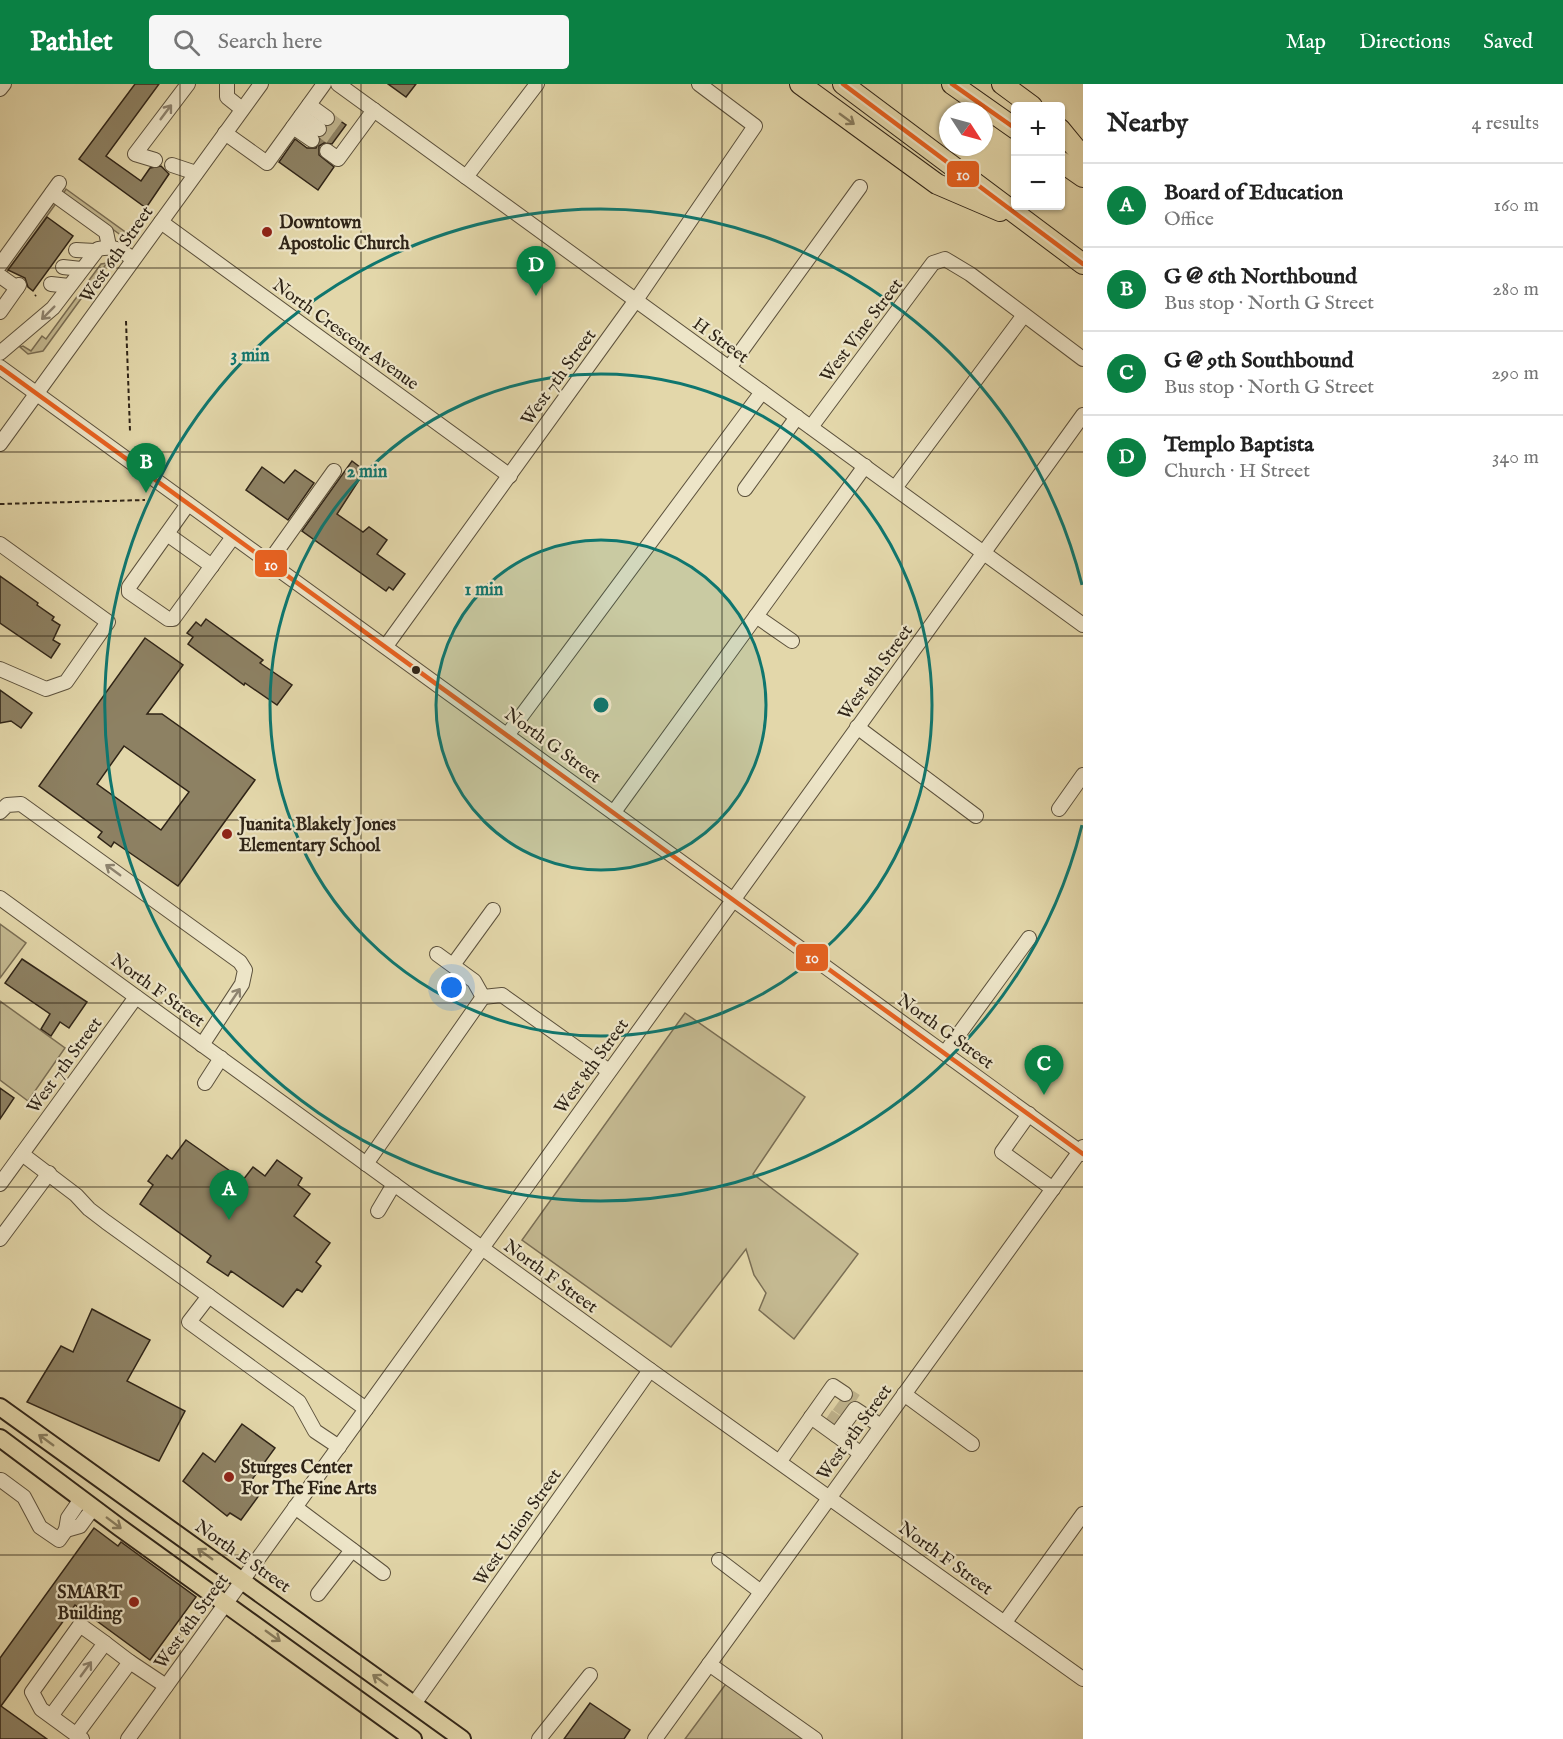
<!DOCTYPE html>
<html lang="en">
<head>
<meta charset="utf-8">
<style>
	:root { --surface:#fff; --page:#f6f6f6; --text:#222; --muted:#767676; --line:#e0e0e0; --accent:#0b8043 }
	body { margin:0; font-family:"IM FELL English",serif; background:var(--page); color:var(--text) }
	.controls { position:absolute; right:18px; top:18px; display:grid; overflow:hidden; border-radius:6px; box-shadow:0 2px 4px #0004 }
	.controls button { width:54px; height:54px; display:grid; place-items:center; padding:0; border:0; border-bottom:2px solid var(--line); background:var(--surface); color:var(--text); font:30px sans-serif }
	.compass { position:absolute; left:939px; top:18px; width:54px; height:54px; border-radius:50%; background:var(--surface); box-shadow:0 2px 4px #0004; rotate:126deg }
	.you { position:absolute; left:452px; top:904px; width:21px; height:21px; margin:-15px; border:4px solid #fff; border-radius:50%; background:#1a73e8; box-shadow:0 0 0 9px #1a73e833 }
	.badge { display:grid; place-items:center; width:39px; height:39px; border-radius:50%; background:var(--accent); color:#fff; font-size:20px; font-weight:700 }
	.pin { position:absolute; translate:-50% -50px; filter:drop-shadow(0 2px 3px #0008) }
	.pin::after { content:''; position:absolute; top:32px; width:21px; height:18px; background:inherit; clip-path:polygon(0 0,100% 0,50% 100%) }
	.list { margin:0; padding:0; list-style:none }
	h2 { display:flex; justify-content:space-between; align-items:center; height:78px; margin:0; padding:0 24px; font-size:26px }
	h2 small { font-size:20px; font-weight:400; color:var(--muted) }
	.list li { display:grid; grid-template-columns:39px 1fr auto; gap:18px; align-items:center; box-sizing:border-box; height:84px; padding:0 24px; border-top:2px solid var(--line) }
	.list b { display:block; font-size:22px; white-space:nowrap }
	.list p { margin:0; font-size:20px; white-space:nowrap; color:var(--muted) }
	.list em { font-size:20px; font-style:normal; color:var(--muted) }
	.icon { flex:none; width:33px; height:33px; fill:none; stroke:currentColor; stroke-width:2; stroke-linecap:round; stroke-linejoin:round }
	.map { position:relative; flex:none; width:1083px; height:1655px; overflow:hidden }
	header { display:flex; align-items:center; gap:36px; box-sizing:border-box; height:84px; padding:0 30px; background:var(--accent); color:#fff }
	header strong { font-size:28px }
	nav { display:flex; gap:33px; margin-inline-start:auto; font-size:21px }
	.search { width:420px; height:54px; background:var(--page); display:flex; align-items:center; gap:15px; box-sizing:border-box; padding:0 21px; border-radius:6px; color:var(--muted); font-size:22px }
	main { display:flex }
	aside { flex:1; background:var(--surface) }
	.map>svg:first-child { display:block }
</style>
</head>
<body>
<header>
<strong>Pathlet</strong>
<div class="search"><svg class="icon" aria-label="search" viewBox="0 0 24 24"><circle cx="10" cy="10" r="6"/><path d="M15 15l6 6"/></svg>Search here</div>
<nav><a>Map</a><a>Directions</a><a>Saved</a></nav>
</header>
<main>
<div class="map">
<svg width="1083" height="1655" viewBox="0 0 1083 1655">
	<rect width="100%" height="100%" fill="#e3d7aa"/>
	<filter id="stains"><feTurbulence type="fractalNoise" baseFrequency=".00333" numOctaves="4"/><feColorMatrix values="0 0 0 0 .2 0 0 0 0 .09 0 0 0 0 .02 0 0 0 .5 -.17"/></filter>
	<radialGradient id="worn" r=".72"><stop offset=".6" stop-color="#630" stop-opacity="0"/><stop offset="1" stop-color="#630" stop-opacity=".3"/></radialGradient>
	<g fill="#c4b991" stroke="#7a6e54" stroke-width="1.5">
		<polygon points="66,105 128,150 125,154 63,110"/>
		<polygon points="54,118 57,118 7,188 4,186"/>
		<polygon points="107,179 43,267 28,270 20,263 23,262 31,267 42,252 46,255 101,180"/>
		<polygon points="0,840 26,859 0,894"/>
		<polygon points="0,917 65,964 28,1017 0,996"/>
		<polygon points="685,929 805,1013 753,1090 858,1170 794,1255 759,1226 766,1209 754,1191 746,1165 671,1263 522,1156"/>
		<polygon points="728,1597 807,1655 685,1655"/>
	</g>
	<g fill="#8d8163" stroke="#2f2417" stroke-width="1.5" fill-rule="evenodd">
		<polygon points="135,0 159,0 106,72 141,97 150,84 161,82 169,90 146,124 79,75"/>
		<polygon points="388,0 416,0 406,13"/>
		<polygon points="336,34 346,41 332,60 324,59 319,62 319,71 334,83 318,106 279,78 295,55 307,64 316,64 320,54 327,50 328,43 334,40"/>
		<polygon points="47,133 73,152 33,207 28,203 25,194 8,186"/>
		<polygon points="352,377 365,387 337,430 363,448 369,443 387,456 377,470 405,490 393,506 389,503 386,507 302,447"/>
		<polygon points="262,383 284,399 295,386 314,399 288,436 246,406"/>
		<polygon points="0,492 38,519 37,521 54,533 52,536 60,541 53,556 60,560 51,574 0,539"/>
		<polygon points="206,535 263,576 260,579 292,601 277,621 245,599 244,601 188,560 193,553 187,549 196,538 201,542"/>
		<path d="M145,554L183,581L147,630H162L255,696L178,802L114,758L111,763L98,753L102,748L39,702ZM124,662L189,708L161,746L97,700Z"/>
		<polygon points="0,606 32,629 21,644 11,637 0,639"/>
		<polygon points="22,875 87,918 69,944 60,938 51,952 41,945 50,930 5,899"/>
		<polygon points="0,1004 14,1014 0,1035"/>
		<polygon points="186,1056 243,1096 253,1083 265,1092 277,1076 302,1094 298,1101 310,1110 294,1132 330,1159 316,1178 321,1182 302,1208 297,1205 283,1223 231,1187 228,1192 207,1178 211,1172 140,1120 153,1101 148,1097 167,1071 172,1075"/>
		<polygon points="92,1225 150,1256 127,1297 185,1327 159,1377 27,1318 61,1262 73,1268"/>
		<polygon points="242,1340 275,1364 248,1401 260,1410 241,1436 230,1429 227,1432 183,1397 203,1369 215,1378"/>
		<polygon points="94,1444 118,1462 121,1458 196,1513 150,1576 75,1521 1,1622 47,1655 0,1655 0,1574"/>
		<polygon points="590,1619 630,1646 624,1655 564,1655"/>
	</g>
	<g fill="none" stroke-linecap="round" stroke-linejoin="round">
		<g stroke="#bfb38d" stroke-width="14" stroke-dasharray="14 7" stroke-linecap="butt">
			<polyline points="327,34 342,45"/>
			<polyline points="319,45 335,56"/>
			<polyline points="845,1310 856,1317"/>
			<polyline points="837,1320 848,1328"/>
			<polyline points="828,1332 840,1340"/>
		</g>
		<g stroke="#5c513c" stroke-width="16">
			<g id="minor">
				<polyline points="227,0 227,13 242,25"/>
				<polyline points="338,0 1083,541"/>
				<polyline points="0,5 4,0"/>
				<polyline points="309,21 327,34"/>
				<polyline points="301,32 319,45"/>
				<polyline points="293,43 312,56"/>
				<polyline points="225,49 267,79 324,0"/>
				<polyline points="327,67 338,75 374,26"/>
				<polyline points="155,76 135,70 188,0"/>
				<polyline points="172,81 196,89"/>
				<polyline points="466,93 537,0"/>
				<polyline points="52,109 106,148 109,162"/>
				<polyline points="161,138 510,392"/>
				<polyline points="76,166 95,167"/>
				<polyline points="0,181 59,99"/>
				<polyline points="63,183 81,185"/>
				<polyline points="0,192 17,204"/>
				<polyline points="51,200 69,202"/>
				<polyline points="0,228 19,201"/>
				<path d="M0,269L53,224L98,165C114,161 121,166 133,175"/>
				<polyline points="0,283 1083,1070"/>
				<polyline points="729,284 860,103"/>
				<polyline points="811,343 933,179 945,175 970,190 1083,275"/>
				<polyline points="0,360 261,0"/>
				<polyline points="895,404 1024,231"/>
				<polyline points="745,405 797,333"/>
				<polyline points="188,420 129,503 129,508 168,535 173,535 233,453"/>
				<polyline points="167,450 212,482"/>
				<polyline points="0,460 108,538 66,598 46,605 0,585"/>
				<polyline points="269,478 334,387"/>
				<polyline points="756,532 792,557"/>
				<polyline points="386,562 636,216 755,42 699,0"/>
				<polyline points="857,643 976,732"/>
				<polyline points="508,650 762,308"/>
				<polyline points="1059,725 1083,691"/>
				<polyline points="0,728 7,721 21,720 240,878 245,886 242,900 202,961"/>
				<polyline points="614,728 865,382"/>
				<polyline points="0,814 650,1286 1083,1595"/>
				<polyline points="437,870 474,897 483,913"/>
				<polyline points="453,881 493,826"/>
				<polyline points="483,913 502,911 609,987"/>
				<polyline points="945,969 1029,854"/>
				<polyline points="205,999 221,974"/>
				<polyline points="1029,1030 1002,1068 1053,1105"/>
				<polyline points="22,1070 76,1111 89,1125 106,1138 366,1325"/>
				<polyline points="366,1080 483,913"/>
				<polyline points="0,1100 136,913"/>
				<polyline points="378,1127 394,1100"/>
				<polyline points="0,1155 49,1089"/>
				<polyline points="209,1212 189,1238 299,1318 315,1347 339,1363"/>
				<polyline points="904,1310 972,1360"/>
				<polyline points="811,1333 836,1351"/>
				<polyline points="861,1370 836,1351 855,1325 881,1342"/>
				<polyline points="780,1377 833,1302 845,1310"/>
				<polyline points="1,1396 24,1413 40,1443 59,1456 66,1446"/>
				<polyline points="81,1415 68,1434 66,1446 80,1442 93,1424"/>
				<polyline points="295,1423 383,1489"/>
				<polyline points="719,1476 761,1508"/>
				<polyline points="318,1510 352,1466"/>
				<polyline points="1005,1538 1083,1430"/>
				<polyline points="105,1559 130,1578"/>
				<polyline points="709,1580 815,1655"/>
				<polyline points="414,1620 650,1286"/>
				<polyline points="51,1632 105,1559 80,1541 32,1608 41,1625 82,1655"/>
				<polyline points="76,1651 130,1578 166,1602"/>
				<polyline points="128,1655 1083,331"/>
				<polyline points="539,1655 590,1591"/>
				<polyline points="655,1655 1083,1063"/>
			</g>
		</g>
		<g stroke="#2f2417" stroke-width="20">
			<g id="major">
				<polyline points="0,1323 462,1655"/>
				<polyline points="0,1354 119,1443 413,1655"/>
			</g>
		</g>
		<g stroke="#2f2417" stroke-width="22">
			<g id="highway">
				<polyline points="800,0 937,100 1000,127"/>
				<polyline points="843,0 1083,180"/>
				<polyline points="952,0 1016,45"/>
				<polyline points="1002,0 1032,22"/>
				<polyline points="1060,45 1083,73"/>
				<polyline points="1060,77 1083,93"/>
			</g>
		</g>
		<g stroke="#2f2417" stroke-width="2" stroke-dasharray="4.5 3" stroke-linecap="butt">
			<polyline points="35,212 36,211"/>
			<polyline points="126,237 130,347"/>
			<polyline points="0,420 145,416"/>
		</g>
		<use href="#minor" stroke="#ede5c8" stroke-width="14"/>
		<use href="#major" stroke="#e3d7aa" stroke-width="16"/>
		<use href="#highway" stroke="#e3d7aa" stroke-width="20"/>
		<g stroke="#ede5c8" stroke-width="9">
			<g id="bus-1">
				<polyline points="843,0 1083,180"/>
				<polyline points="952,0 1016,45"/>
				<polyline points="0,283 1083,1070"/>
			</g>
		</g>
		<use href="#bus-1" stroke="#e86221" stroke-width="4.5"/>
	</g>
	<defs><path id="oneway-shaft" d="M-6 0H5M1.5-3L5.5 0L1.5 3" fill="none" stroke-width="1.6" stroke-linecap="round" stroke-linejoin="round" transform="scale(1.5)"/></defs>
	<g stroke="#8e8470">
		<use href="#oneway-shaft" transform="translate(166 28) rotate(-53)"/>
		<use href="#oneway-shaft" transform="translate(48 229) rotate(135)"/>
		<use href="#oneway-shaft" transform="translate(113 786) rotate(-144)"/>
		<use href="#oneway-shaft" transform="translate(235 912) rotate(-56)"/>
		<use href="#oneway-shaft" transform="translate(86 1585) rotate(-54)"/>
	</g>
	<g stroke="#897e60">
		<use href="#oneway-shaft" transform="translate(847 35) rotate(36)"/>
		<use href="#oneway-shaft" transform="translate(46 1356) rotate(-144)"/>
		<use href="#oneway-shaft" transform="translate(114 1439) rotate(37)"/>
		<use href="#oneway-shaft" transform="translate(205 1470) rotate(-144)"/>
		<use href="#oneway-shaft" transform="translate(273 1552) rotate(36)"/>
		<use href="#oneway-shaft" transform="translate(380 1596) rotate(-144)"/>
	</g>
	<path fill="none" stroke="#2f2417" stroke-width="1.5" stroke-opacity="0.55" d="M180,0V1655M361,0V1655M542,0V1655M722,0V1655M902,0V1655M0,184H1083M0,368H1083M0,552H1083M0,736H1083M0,919H1083M0,1103H1083M0,1287H1083M0,1471H1083"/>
	<circle cx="601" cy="621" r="165" fill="#0f766e" fill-opacity=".12"/>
	<g fill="none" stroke="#0f766e" stroke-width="3">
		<circle cx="601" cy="621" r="165"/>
		<circle cx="601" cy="621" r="331"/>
		<path d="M1082 741A496 496 0 1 1 1082 501"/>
	</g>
	<g fill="#8f2418" stroke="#ede5c8" stroke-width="2">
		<circle cx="267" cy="148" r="6"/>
		<circle cx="227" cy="750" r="6"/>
		<circle cx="229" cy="1393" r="6"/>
		<circle cx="134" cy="1518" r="6"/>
	</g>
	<circle fill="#2f2417" stroke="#ede5c8" stroke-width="2" cx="416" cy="586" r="5"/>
	<g text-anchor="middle" stroke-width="4.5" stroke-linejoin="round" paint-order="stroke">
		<g font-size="18" font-weight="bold" fill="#2f2417" stroke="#ede5c8" text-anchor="start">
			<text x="279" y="144">Downtown<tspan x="279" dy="21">Apostolic Church</tspan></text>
			<text x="239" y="746">Juanita Blakely Jones<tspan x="239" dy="21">Elementary School</tspan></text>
			<text x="241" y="1389">Sturges Center<tspan x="241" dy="21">For The Fine Arts</tspan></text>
			<text x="122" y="1514" text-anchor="end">SMART<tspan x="122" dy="21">Building</tspan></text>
		</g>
		<g font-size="18" fill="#2f2417" stroke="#ede5c8">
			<text transform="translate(116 170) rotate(-55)" y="6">West 6th Street</text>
			<text transform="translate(861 246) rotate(-53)" y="6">West Vine Street</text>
			<text transform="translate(346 250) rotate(36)" y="6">North Crescent Avenue</text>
			<text transform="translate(721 256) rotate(36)" y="6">H Street</text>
			<text transform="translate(558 293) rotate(-54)" y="6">West 7th Street</text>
			<text transform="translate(875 588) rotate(-54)" y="6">West 8th Street</text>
			<text transform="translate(553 661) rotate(36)" y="6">North G Street</text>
			<text transform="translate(158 906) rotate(36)" y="6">North F Street</text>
			<text transform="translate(946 947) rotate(36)" y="6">North G Street</text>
			<text transform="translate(64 981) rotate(-54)" y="6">West 7th Street</text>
			<text transform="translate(591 982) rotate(-54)" y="6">West 8th Street</text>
			<text transform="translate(551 1192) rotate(36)" y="6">North F Street</text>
			<text transform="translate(854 1348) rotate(-54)" y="6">West 9th Street</text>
			<text transform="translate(517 1443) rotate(-55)" y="6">West Union Street</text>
			<text transform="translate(243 1472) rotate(35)" y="6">North E Street</text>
			<text transform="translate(946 1474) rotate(36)" y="6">North F Street</text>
			<text transform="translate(191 1537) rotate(-54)" y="6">West 8th Street</text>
		</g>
	</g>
	<circle cx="601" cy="621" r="9" fill="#0f766e" stroke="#ede5c8" stroke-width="3"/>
	<g font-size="18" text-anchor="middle" font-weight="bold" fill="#0f766e" stroke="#ede5c8" stroke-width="4.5" stroke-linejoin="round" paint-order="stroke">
		<text x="250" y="277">3 min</text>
		<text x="367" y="393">2 min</text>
		<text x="484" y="511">1 min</text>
	</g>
	<g stroke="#ede5c8" stroke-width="2">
		<rect x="946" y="76" width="34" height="28" rx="6" fill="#e86221"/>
		<rect x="254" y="465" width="34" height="29" rx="6" fill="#e86221"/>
		<rect x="795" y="859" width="34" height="29" rx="6" fill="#e86221"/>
	</g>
	<g font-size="16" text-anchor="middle" font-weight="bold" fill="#fff">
		<text x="963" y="96">10</text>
		<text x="271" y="486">10</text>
		<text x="812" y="879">10</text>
	</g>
	<rect width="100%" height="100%" filter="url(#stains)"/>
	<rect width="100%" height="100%" fill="url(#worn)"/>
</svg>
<div class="controls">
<button>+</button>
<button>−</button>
</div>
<svg class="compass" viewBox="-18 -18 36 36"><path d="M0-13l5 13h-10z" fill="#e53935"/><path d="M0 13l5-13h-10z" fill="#767676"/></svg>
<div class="you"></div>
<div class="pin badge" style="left:229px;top:1136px">A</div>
<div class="pin badge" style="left:146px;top:409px">B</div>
<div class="pin badge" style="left:1044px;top:1011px">C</div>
<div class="pin badge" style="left:536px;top:212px">D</div>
</div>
<aside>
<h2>Nearby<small>4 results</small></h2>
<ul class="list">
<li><span class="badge">A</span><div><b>Board of Education</b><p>Office</p></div><em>160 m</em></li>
<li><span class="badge">B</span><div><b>G @ 6th Northbound</b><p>Bus stop · North G Street</p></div><em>280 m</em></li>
<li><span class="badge">C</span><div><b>G @ 9th Southbound</b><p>Bus stop · North G Street</p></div><em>290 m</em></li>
<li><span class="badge">D</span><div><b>Templo Baptista</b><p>Church · H Street</p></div><em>340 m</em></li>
</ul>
</aside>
</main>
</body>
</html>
